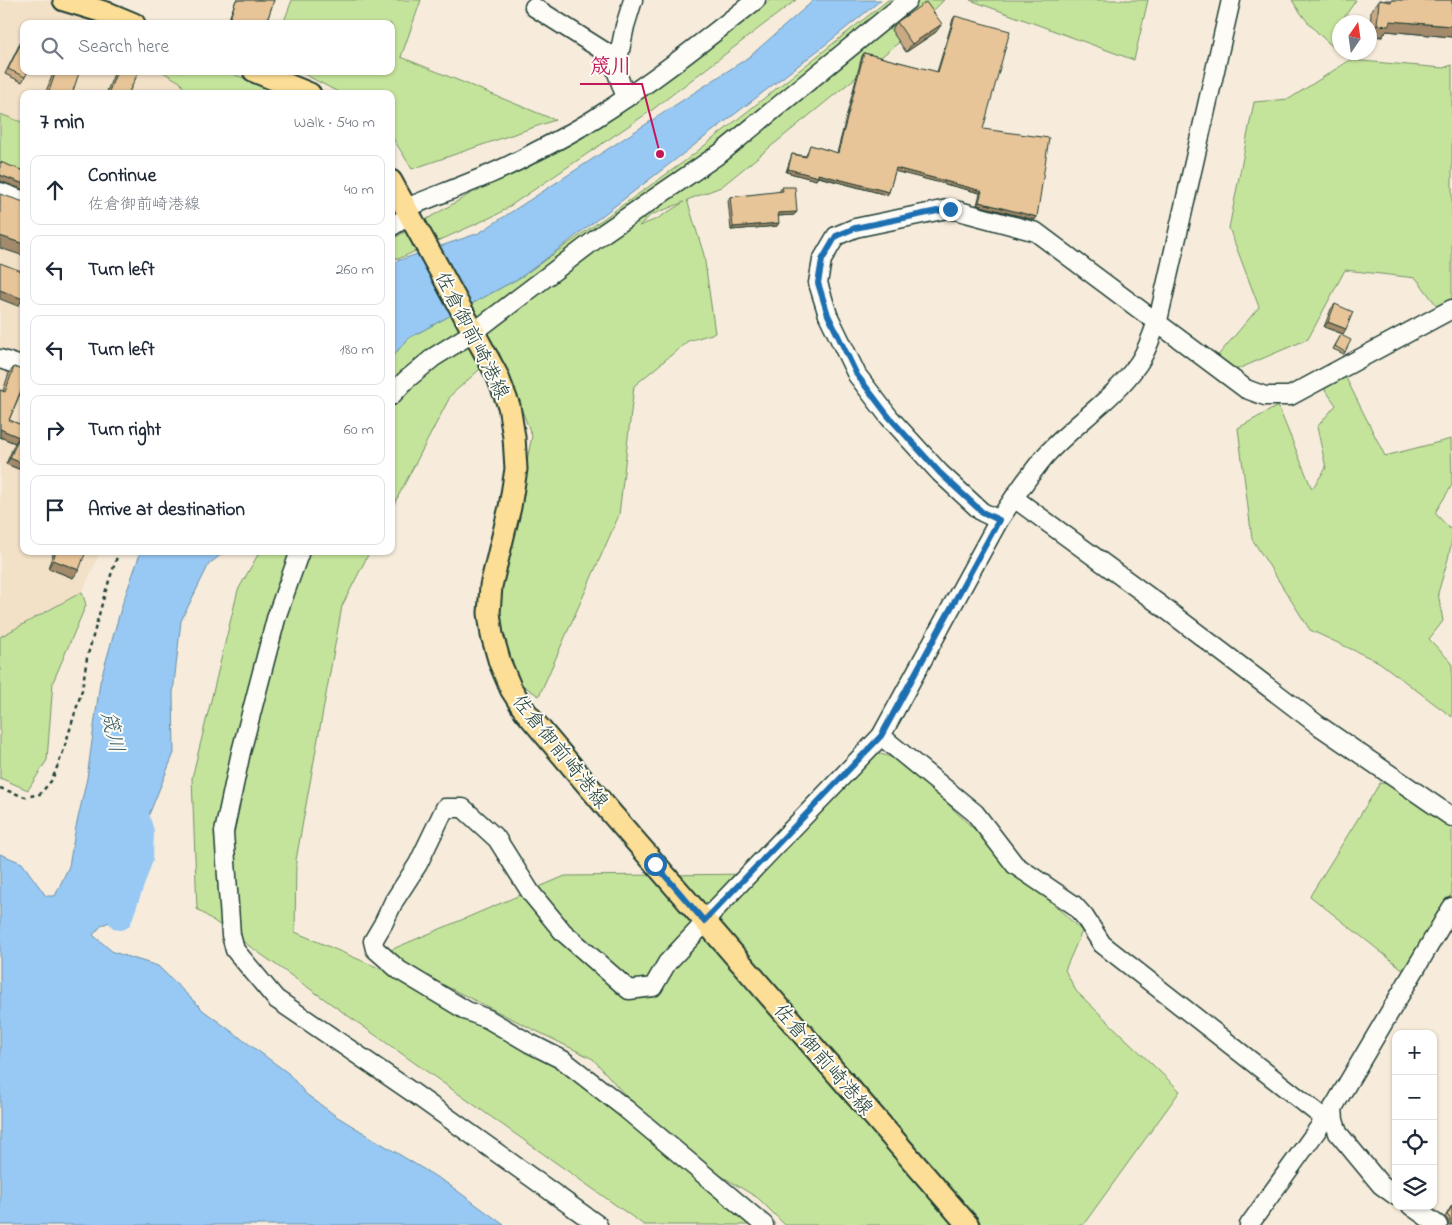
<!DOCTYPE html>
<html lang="en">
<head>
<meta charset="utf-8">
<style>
	:root { --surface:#fff; --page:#f2f2f3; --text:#1f2937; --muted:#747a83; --line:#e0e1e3 }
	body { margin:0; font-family:"Indie Flower","Klee One",sans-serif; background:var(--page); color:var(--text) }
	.controls { position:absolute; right:15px; bottom:15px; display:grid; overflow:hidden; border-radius:10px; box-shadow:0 1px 4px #0004 }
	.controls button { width:45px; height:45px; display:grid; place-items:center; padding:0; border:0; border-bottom:1px solid var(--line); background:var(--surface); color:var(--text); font:25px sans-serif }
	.compass { position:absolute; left:1332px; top:15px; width:45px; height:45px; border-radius:50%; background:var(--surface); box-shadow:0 1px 4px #0004; rotate:13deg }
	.stop { position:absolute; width:15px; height:15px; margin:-11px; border:4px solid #1f6fb2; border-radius:50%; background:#fff }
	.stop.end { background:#1f6fb2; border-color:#fff; box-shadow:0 1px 5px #0008 }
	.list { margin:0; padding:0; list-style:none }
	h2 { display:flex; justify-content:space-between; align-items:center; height:65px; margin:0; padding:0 20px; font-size:21px }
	h2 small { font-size:16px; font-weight:400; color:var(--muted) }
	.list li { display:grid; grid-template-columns:32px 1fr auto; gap:15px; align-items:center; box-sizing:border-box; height:70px; margin:0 10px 10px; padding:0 10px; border:1px solid var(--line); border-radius:10px }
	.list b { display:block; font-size:19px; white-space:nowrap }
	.list p { margin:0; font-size:16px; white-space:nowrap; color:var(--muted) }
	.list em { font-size:16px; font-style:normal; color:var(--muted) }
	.icon { flex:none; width:28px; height:28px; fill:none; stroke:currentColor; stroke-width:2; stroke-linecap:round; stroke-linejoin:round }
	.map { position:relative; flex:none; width:1452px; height:1225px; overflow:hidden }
	.search { position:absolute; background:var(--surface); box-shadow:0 1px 4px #0004; left:20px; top:20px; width:375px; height:55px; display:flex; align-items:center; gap:12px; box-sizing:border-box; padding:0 18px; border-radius:10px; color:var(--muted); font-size:19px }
	.panel { position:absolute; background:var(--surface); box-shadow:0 1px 4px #0004; left:20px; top:90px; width:375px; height:465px; border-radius:10px }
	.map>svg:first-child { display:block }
</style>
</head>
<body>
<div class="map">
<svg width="1452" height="1225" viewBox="0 0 1452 1225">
	<rect width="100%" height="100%" fill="#f7ecdb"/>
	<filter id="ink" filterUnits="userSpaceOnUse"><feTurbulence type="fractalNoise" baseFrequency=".02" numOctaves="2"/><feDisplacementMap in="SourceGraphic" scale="10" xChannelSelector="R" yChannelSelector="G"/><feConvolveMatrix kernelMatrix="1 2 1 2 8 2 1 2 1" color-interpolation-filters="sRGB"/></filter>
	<g filter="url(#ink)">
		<polygon fill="#f2e0c7" points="0,0 82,0 109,24 24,24 24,71 161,71 180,82 187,94 24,94 24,551 101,551 82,592 0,637"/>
		<g fill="#c5e49b" stroke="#729068" fill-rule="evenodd">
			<polygon points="292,0 421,0 401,57 555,120 412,169 391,135 391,94 342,94 298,71 391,71 391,24 283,24"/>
			<polygon points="770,0 796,0 652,110 498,214 398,259 391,255 391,240 494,180 584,133 716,43"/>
			<path d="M888,0H944L913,31L721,187L687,200L704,255L715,333L688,341L634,386L619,515L539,696L505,674L497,605L532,436L499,352L451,395L391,510V358L409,338L521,277L685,161ZM684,202L657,219L639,226L651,215Z"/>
			<polygon points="970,0 1148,0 1134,60"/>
			<path d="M1292,0H1356L1341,22H1340L1338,26L1340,27V52C1321,38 1304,20 1292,0Z"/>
			<polygon points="1350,60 1443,68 1452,65 1452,304 1440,310 1416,278 1345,270 1308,339 1231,372 1215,359 1259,307 1229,228 1254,102 1289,99"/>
			<polygon points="161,71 225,71 287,94 187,94 180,82"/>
			<polygon points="0,114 24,123 24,171 0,163"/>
			<polygon points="1343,372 1385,456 1451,439 1452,485 1435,513 1452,531 1452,540 1448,559 1438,593 1443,621 1429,639 1452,663 1452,717 1379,662 1310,630 1252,539 1238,428 1278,406 1312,489 1326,468 1317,427 1336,405 1323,387"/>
			<polygon points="260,551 370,551 342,606 296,860 295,932 416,984 572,1065 666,1141 593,1059 381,954 565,876 757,874 877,753 901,760 1082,931 1065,970 1076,991 1180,1091 1083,1225 785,1225 758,1198 673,1147 764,1225 644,1225 197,909 192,778 238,590"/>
			<polygon points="82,592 86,605 53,682 47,760 28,790 0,778 0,637"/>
			<polygon points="1380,783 1394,784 1452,823 1452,893 1405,971 1310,896"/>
		</g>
		<g fill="#98c8f4" stroke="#6890a7">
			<polygon points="814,0 881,0 825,45 543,261 521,277 409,338 391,358 391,263 479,233 749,57"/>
			<polygon points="141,551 226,551 209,564 181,621 173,693 174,753 142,832 141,858 120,918 102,925 93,935 113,952 158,966 204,1011 288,1073 306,1094 336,1116 448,1184 504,1225 0,1225 0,854 22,863 46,896 55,896 69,866 76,827 87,778 100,682 122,605"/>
		</g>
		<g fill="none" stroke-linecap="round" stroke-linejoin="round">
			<polyline stroke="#98c8f4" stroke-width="24" points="120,918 141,858 142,832 132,801"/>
			<g stroke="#1f3d34" stroke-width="21">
				<g id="minor">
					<polyline points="534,7 618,60"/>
					<polyline points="626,98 616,70 625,26 633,0"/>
					<polyline points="0,192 24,201"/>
					<path d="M406,208C449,190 494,175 535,152C555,142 575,131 594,119C651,83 704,41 756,0"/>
					<polyline points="391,227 410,215"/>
					<polyline points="0,359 24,367"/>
					<polyline points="391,396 406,380 434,357 474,332 604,233 722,152 908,0"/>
					<polyline points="1014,498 1159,604 1318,725 1452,817"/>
					<polyline points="999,520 982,512 940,473 889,417 857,375 828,315 818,283 822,260 836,236 855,228 947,209 959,211 1036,232 1246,389 1265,396 1290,396 1452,309"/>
					<polyline points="300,551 277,615 241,752 224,832 231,935 235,950 276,999 412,1092 598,1225"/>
					<polyline points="881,736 975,813 1015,865 1074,905 1084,916 1102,944 1325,1119"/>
					<polyline points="1333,1108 1334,1120 1338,1133 1381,1185 1396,1196"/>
					<polyline points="1411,1206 1438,1225"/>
					<path d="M764,1225L626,1109L563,1060L529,1043L488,1019L467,1011L399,970L375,949L373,941L383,924L394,901L418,864L445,808H463L497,839L531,893L563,932L629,990L653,987L667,963L698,930L704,921L881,736L999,520C1014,498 1028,476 1046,455C1075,423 1113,400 1138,364C1148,350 1153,332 1159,316L1231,0"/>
					<polyline points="1249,1225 1333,1108 1452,907"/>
				</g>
			</g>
			<g stroke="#1f3d34" stroke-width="25">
				<g id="major">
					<polyline points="64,0 110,14 134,24"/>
					<polyline points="254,71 310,94"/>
					<polyline points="391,181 497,375 509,406 514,437 516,469 510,507 491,586 489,613 492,635 500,663 511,689 525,711 612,814 968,1225"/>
				</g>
			</g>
			<polyline stroke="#1f3d34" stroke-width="2.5" stroke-dasharray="4 4" stroke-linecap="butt" points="0,788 25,797 40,794 52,780 63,752 82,690 87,658 105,593 119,551"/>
			<use href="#minor" stroke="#fdfcf7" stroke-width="18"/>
			<use href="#major" stroke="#fcde96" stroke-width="21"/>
		</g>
		<g fill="#c8a984" stroke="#1f3d34">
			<polygon points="236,0 274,0 266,24 227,24"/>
			<polygon points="1379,0 1385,1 1385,0 1452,0 1452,37 1386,31 1382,37 1370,36 1371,11"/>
			<polygon points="955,16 983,129 1035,220 977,205 980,193 895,171 889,192 887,195 818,177 816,180 786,172 792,154 806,156 809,148 810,145 837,153 862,56 864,53 937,72 953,19"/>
			<polygon points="897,22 936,32 906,52 891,30"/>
			<polygon points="24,35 24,71 25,77 22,82 5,74"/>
			<polygon points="54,71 76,71 72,94 45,94"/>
			<polygon points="115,71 139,71 128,94 106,94"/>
			<polygon points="782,187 794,215 778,216 777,226 731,230 728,200 730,197 780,192 780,190"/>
			<polygon points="1335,304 1343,334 1324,327 1331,309"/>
			<polygon points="1341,335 1345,352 1344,354 1333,349"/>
			<polygon points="14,367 24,371 24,394 23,395 20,394 9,420 24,426 24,471 6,464 15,443 0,437 0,390 3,391 9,373"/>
			<polygon points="54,551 86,551 73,578 48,568"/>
			<polygon points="1452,1205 1452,1225 1448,1225 1448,1221 1445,1217"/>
		</g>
		<g fill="#a28a6b" stroke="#1f3d34">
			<polygon points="1390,21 1452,26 1452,37 1386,31 1382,37 1370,35 1377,25"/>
			<polygon points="942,24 936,32 906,52 912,44"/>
			<polygon points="896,168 982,191 980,193 894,171"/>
			<polygon points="788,169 818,177 816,180 786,172"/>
			<polygon points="818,174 889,192 887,195 816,176"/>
			<polygon points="0,175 24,184 24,190 0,181"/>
			<polygon points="979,202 1037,217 1035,220 977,205"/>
			<polygon points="797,212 794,215 776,216 778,213"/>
			<polygon points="779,223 777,226 731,230 733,227"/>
			<polygon points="0,236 24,244 24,256 0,248"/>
			<polygon points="0,290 23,299 18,306 0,299"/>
			<polygon points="1328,322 1346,329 1343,334 1324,327"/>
			<polygon points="22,388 24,388 24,394 23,395 18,394"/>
			<polygon points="0,429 19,437 15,443 0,437"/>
			<polygon points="10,458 24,464 24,471 6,464"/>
			<polygon points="53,560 79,570 73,578 48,568"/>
		</g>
		<g fill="#e8c599" stroke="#1f3d34">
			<polygon points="236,0 274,0 266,24 228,24"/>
			<polygon points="1379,0 1391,2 1392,0 1452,0 1452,26 1390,21 1389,26 1377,25"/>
			<polygon points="926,2 942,24 912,44 897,22"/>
			<polygon points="955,16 1010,31 983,129 1049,138 1037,217 979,202 982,191 896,168 889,192 818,174 818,177 788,169 792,154 806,157 810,145 838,153 864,53 938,72"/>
			<polygon points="24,37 24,71 28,71 25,77 8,69"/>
			<polygon points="56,71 76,71 79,73 72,94 48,94"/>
			<polygon points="117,71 139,71 128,94 108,94"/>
			<polygon points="0,162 24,171 24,184 0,175"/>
			<polygon points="782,187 795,187 797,212 778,213 779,223 733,227 730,197 783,191"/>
			<polygon points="0,194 24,202 24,244 0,236"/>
			<polygon points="0,263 24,272 24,297 23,299 0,290"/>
			<polygon points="1335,304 1353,312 1346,329 1328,322"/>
			<polygon points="1341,335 1351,340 1345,352 1335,346"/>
			<polygon points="14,367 24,371 24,388 22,388 9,420 24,426 24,464 10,458 19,437 0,429 0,390 5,392"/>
			<polygon points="56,551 86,551 79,570 53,560"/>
			<polygon points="1452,1206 1452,1225 1450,1224 1450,1218 1447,1215"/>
		</g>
	</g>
	<g fill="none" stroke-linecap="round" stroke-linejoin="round" filter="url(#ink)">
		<polyline stroke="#1f6fb2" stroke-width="6" points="655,864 704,921 881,736 999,520 982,512 940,473 889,417 857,375 828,315 818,283 822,260 836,236 855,228 947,209 950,209"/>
	</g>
	<g text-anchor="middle" stroke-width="4" stroke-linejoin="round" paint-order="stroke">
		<g font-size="20" fill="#1f3d34" stroke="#fdfcf7">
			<text transform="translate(473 335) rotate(63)" y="7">佐倉御前崎港線</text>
			<text transform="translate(561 751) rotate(51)" y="7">佐倉御前崎港線</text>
			<text transform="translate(824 1059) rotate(49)" y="7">佐倉御前崎港線</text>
		</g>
		<g font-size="21" font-style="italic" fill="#3d6064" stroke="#fdfcf7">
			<text transform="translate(113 732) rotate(77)" y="7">筬川</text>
		</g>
	</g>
	<path fill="none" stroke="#c2185b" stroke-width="2" d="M660 154L642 84H580"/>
	<circle fill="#c2185b" stroke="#fdfcf7" stroke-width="2" cx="660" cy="154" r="5"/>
	<g font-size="21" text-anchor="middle" font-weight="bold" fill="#c2185b" stroke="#fdfcf7" stroke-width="4" stroke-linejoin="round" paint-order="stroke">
		<text x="611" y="73">筬川</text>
	</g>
</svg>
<div class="controls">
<button>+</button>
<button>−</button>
<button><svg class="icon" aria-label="locate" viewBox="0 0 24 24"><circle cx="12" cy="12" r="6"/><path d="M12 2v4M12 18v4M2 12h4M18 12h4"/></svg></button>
<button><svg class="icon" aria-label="layers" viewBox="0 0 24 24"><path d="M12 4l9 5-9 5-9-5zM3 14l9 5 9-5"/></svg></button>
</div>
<svg class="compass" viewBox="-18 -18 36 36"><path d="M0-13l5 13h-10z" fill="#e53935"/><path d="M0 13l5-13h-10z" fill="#747a83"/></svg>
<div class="stop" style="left:655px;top:864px"></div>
<div class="stop end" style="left:950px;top:209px"></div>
<div class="search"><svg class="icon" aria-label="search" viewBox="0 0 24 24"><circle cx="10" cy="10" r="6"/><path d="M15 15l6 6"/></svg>Search here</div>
<section class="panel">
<h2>7 min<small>Walk · 540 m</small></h2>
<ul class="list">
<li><svg class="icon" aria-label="ahead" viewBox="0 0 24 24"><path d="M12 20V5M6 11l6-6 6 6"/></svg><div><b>Continue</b><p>佐倉御前崎港線</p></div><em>40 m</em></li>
<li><svg class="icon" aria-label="left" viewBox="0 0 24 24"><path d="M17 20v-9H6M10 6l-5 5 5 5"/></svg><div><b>Turn left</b></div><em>260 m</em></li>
<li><svg class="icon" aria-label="left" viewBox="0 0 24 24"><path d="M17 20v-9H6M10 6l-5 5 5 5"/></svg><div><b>Turn left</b></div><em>180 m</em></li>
<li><svg class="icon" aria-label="right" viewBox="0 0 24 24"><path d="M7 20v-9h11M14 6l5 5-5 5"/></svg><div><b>Turn right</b></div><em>60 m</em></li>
<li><svg class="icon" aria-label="arrive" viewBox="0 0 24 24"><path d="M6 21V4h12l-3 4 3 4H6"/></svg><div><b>Arrive at destination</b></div></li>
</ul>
</section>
</div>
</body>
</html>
